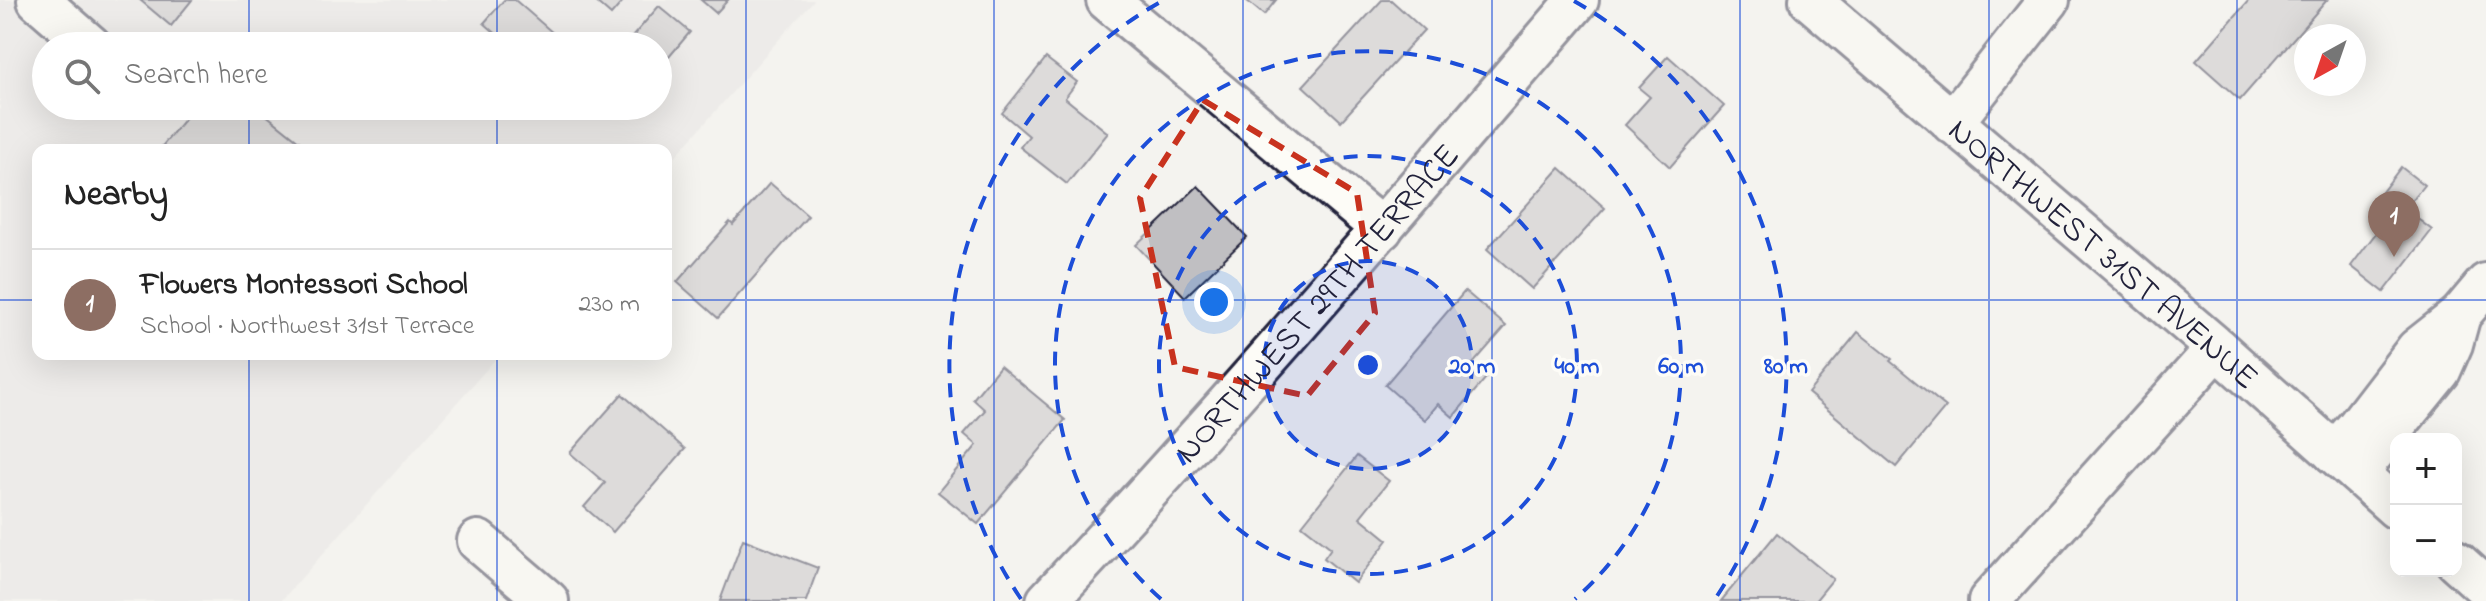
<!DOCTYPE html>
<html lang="en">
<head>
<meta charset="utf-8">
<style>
	:root { --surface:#fff; --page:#f2f2f2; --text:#222; --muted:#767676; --line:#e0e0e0; --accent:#ea580c }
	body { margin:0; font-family:"Indie Flower",sans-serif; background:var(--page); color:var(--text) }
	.controls { position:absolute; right:24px; bottom:24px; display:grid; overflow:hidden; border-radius:16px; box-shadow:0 8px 32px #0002 }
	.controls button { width:72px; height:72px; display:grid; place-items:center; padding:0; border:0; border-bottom:2px solid var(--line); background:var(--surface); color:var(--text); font:40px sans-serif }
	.compass { position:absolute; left:2294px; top:24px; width:72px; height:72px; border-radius:50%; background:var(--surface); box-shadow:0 8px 32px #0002; rotate:220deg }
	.you { position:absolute; left:1214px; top:302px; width:28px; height:28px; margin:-20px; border:6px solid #fff; border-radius:50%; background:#1a73e8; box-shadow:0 0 0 12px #1a73e833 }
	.badge { display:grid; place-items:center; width:52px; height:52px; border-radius:50%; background:var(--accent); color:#fff; font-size:26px; font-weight:700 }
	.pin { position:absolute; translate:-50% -66px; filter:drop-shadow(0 2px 4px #0008) }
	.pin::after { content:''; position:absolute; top:42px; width:28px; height:24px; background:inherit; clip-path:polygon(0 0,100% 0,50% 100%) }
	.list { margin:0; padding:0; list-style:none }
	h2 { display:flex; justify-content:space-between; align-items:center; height:104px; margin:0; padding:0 32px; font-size:34px }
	h2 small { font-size:26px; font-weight:400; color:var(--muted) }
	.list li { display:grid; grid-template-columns:52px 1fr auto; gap:24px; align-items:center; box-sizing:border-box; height:112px; padding:0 32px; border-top:2px solid var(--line) }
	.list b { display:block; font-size:30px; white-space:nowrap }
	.list p { margin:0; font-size:26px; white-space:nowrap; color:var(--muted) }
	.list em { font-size:26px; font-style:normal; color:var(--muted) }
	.icon { flex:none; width:44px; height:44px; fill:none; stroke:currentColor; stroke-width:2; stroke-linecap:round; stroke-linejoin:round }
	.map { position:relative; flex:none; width:2486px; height:601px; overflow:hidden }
	.search { position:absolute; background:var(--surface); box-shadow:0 8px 32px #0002; left:32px; top:32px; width:640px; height:88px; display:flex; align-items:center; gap:20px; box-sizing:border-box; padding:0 28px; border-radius:44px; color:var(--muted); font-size:30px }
	.panel { position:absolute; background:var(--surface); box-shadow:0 8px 32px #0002; left:32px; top:144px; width:640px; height:216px; border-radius:16px }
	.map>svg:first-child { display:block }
</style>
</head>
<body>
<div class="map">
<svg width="2486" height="601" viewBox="0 0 2486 601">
	<rect width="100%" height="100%" fill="#f4f3ef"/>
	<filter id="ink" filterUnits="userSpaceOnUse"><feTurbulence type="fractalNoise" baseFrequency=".0125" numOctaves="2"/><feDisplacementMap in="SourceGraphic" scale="16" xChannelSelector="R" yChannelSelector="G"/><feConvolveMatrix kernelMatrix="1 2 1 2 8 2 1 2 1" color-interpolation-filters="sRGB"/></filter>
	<g filter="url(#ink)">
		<path fill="#e4e3e2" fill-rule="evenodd" d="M0,0H814L666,167V150H38V354H500L281,601H0ZM46,46H658V106H46Z"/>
		<g fill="#c0bfc2" stroke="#22223b" stroke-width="2">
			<polygon points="140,0 192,0 171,26"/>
			<polygon points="504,0 515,0 553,33 542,46 510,46 484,23"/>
			<polygon points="594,0 624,0 611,15"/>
			<polygon points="701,0 728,0 716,13"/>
			<polygon points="1246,0 1276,0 1264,15"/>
			<polygon points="1382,0 1391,0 1424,30 1341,121 1303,86"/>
			<polygon points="2249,0 2327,0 2240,100 2196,61"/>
			<polygon points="659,6 690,32 658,70 658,46 625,45"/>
			<polygon points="1668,56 1724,106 1670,167 1625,125 1650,97 1639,88"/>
			<polygon points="1046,58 1077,82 1065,98 1108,133 1067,184 1020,147 1029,136 1002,113"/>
			<polygon points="195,106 255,106 300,142 294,150 159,150"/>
			<polygon points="2401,167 2424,185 2405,209 2432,230 2384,292 2351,266 2385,221 2369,209"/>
			<polygon points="1560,168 1605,208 1532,289 1487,249"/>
			<polygon points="770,183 808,216 718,318 677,282 730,222 733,225"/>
			<polygon points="1198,186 1247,237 1185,297 1136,245"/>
			<polygon points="1465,291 1506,326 1471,366 1486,378 1453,417 1438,404 1425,420 1385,385"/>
			<polygon points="1858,332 1892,359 1890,361 1946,407 1896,467 1808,393"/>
			<polygon points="1000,366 1065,420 978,524 938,492 977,445 964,434 985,410 973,399"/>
			<polygon points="622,394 685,449 613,532 584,507 605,483 570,453"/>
			<polygon points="1357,456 1389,481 1360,517 1388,540 1355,583 1324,558 1331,548 1302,525"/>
			<polygon points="1777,533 1833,579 1815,601 1721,601"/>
			<polygon points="743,539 818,568 806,601 720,601"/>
		</g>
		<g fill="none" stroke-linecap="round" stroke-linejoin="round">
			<g stroke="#22223b" stroke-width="46">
				<g id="minor">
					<polyline points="38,0 91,46"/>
					<polyline points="1107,0 1382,229"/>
					<path id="s1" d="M1810,0L2217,348L2396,508"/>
					<polyline points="1952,123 2049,0"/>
					<polyline points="2334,453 2357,427 2417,349 2460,315 2486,284"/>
					<polyline points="2357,473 2440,371 2452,344 2460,315"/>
					<polyline points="478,541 548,601"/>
					<polyline points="2456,561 2486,588"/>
					<path id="s2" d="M1047,601C1230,406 1404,203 1578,0"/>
					<polyline points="1989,601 2217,348"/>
				</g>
			</g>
			<use href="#minor" stroke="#fdfcf7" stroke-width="40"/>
		</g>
	</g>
	<path d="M0 0H2486V601H0ZM1203,100L1357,193L1375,313L1307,396L1175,367L1140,198Z" fill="#f4f3ef" fill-opacity=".55" fill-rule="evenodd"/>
	<path fill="none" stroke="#c8321e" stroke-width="6" stroke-dasharray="16 10" stroke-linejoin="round" d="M1203,100L1357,193L1375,313L1307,396L1175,367L1140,198Z"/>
	<path fill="none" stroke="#1d4ed8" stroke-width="2" stroke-opacity="0.55" d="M249,0V46M497,0V46M746,0V601M994,0V601M1243,0V601M1492,0V601M1740,0V601M1989,0V601M2237,0V601M249,106V150M497,106V150M0,300H38M666,300H2486M249,354V601M497,354V601"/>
	<circle cx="1368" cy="365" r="104" fill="#1d4ed8" fill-opacity=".12"/>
	<g fill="none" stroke="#1d4ed8" stroke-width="4" stroke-dasharray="14 10">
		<circle cx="1368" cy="365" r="104"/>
		<circle cx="1368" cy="365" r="209"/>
		<path d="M1161 599A313 313 0 1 1 1575 599"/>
		<path d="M1021 599A418 418 0 0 1 1162 1M1574 1A418 418 0 0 1 1715 599"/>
	</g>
	<g text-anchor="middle" stroke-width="7" stroke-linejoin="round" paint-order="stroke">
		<g font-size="34" fill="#22223b" stroke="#fdfcf7">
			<text dy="12" stroke="none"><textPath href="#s1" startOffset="388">NORTHWEST 31ST AVENUE</textPath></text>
			<text dy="12" stroke="none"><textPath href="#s2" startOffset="402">NORTHWEST 29TH TERRACE</textPath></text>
		</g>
	</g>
	<circle cx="1368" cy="365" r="12" fill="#1d4ed8" stroke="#fdfcf7" stroke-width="4"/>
	<g font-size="24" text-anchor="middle" font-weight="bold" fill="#1d4ed8" stroke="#fdfcf7" stroke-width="7" stroke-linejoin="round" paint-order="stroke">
		<text x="1472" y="373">20 m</text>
		<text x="1577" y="373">40 m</text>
		<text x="1681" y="373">60 m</text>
		<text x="1786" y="373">80 m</text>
	</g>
</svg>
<div class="controls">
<button>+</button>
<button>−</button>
</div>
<svg class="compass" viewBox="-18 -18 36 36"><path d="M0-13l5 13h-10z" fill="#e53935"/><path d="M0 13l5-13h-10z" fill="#767676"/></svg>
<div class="you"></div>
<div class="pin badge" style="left:2394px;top:257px;background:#8d6e63">1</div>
<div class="search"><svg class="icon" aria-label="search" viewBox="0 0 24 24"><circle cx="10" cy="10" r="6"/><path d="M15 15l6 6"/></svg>Search here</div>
<section class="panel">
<h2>Nearby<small></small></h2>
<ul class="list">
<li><span class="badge" style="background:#8d6e63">1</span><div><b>Flowers Montessori School</b><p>School · Northwest 31st Terrace</p></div><em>230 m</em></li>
</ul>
</section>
</div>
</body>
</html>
